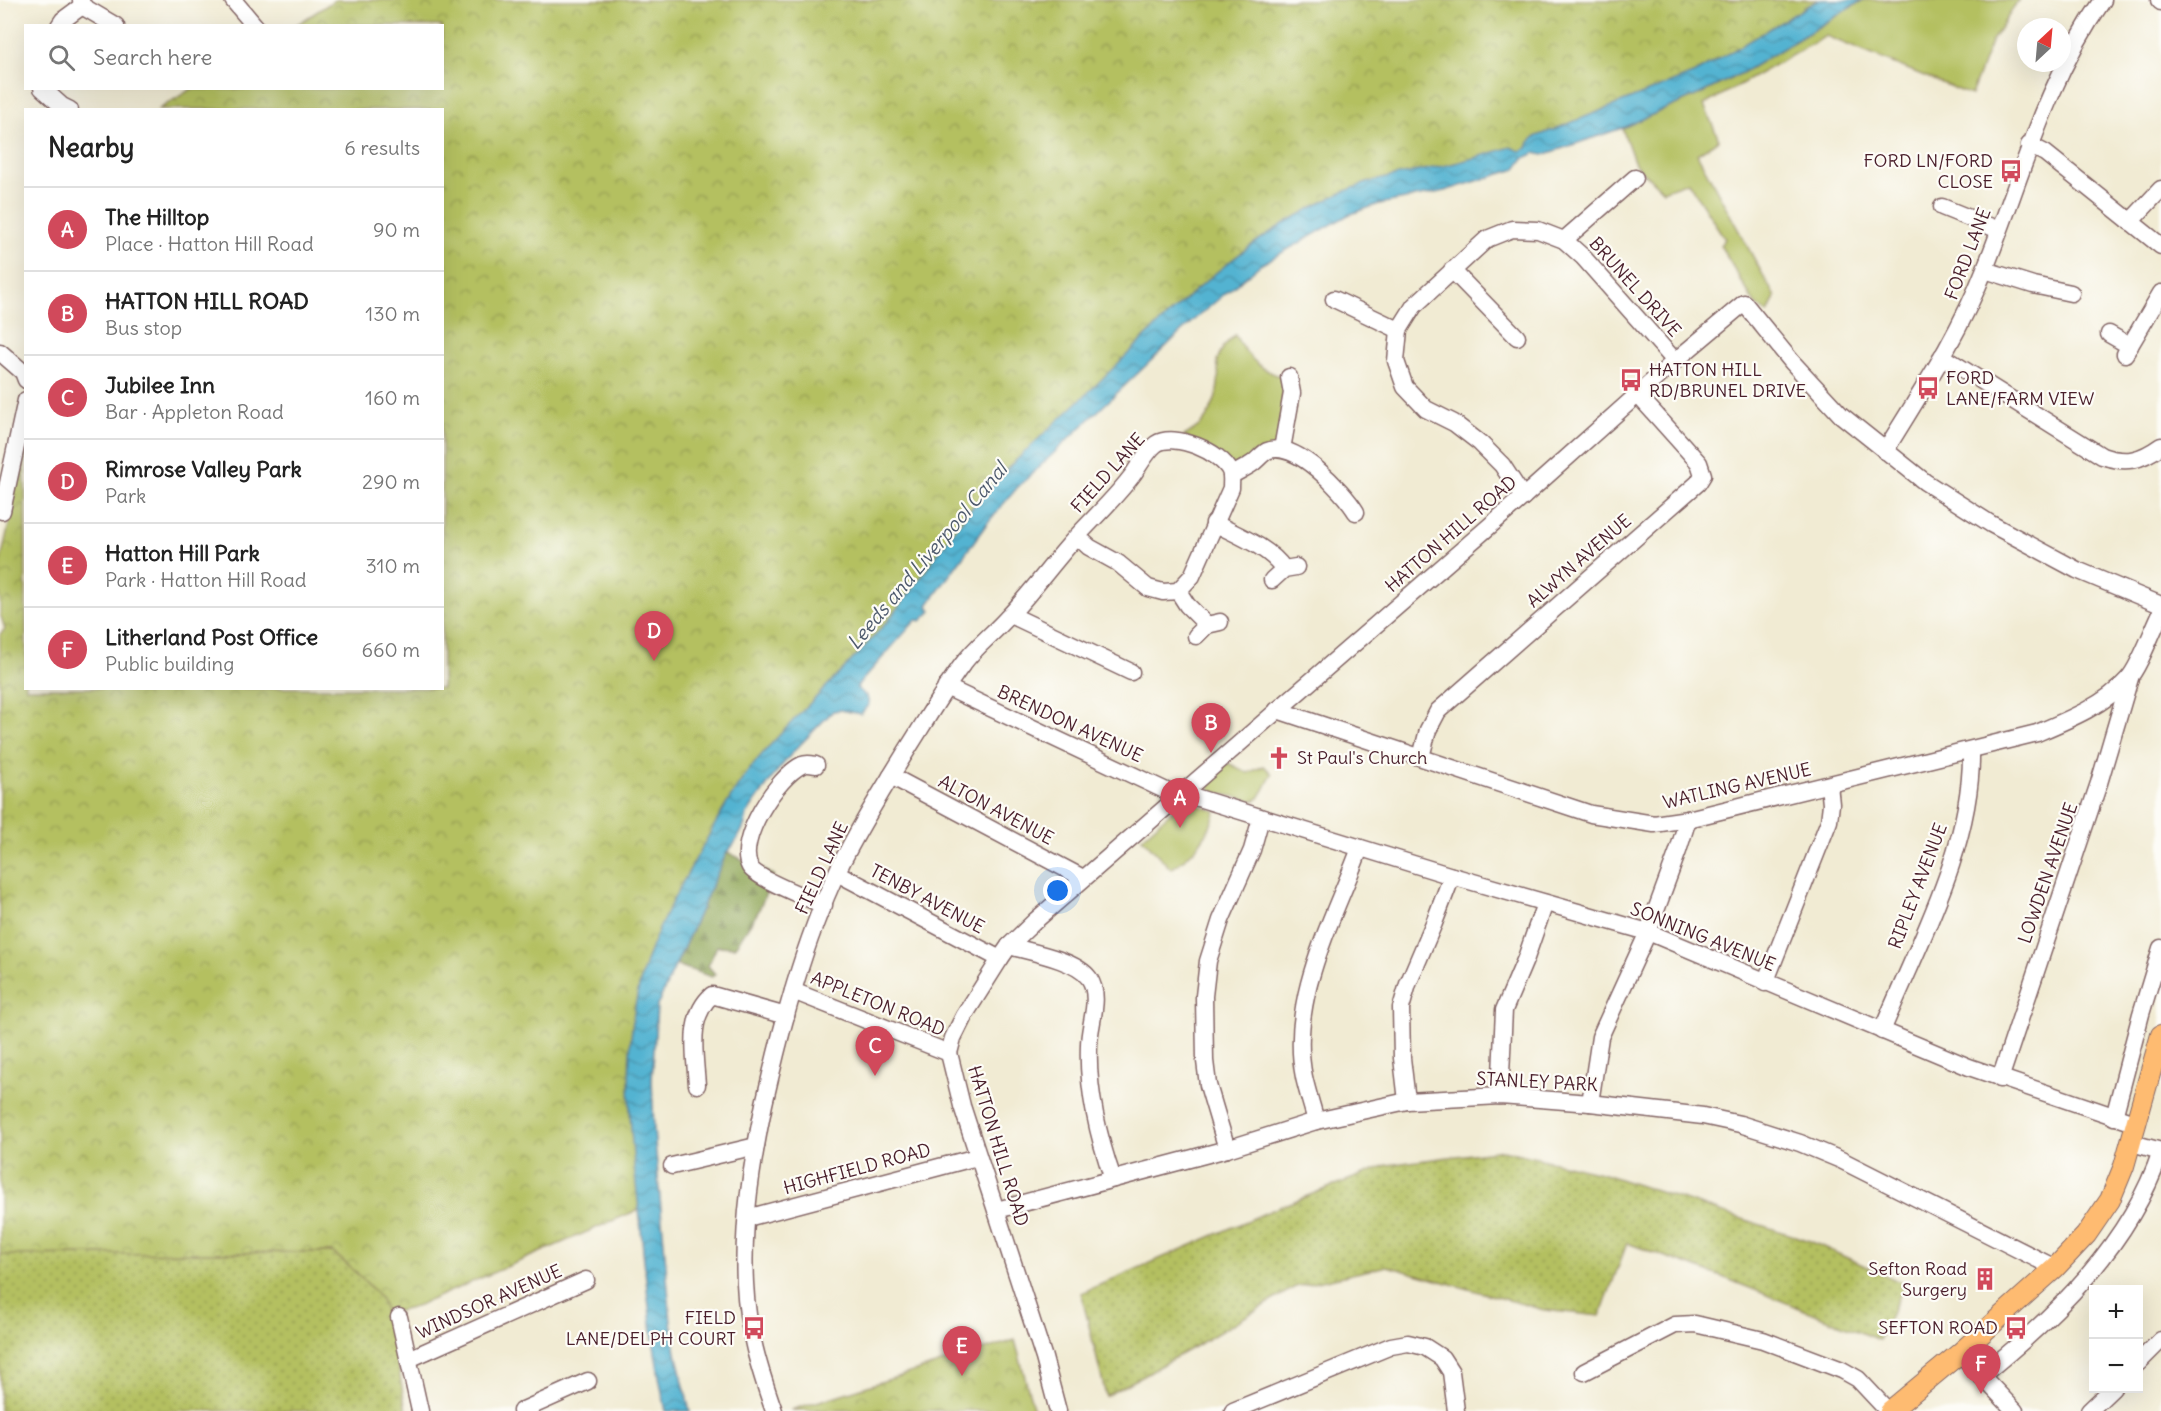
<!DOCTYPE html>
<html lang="en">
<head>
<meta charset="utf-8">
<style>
	:root { --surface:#fff; --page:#f6f6f6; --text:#222; --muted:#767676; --line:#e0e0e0; --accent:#d1495b }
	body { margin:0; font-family:Delius,sans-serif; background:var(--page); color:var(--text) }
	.controls { position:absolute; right:18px; bottom:18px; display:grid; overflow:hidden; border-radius:0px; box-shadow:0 6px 24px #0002 }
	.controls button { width:54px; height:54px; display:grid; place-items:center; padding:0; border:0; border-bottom:2px solid var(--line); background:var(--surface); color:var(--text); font:30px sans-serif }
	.compass { position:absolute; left:2017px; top:18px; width:54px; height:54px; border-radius:50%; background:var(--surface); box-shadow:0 6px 24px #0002; rotate:26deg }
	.you { position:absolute; left:1058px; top:891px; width:21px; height:21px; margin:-15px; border:4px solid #fff; border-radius:50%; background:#1a73e8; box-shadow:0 0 0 9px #1a73e833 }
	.badge { display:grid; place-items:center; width:39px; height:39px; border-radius:50%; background:var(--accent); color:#fff; font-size:20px; font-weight:700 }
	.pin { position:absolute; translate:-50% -50px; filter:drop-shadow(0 2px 3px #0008) }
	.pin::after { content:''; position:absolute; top:32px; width:21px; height:18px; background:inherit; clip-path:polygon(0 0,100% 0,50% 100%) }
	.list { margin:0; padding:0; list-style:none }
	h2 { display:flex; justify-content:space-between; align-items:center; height:78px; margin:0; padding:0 24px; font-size:26px }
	h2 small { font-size:20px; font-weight:400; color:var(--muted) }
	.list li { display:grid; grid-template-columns:39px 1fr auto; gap:18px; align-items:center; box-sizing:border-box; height:84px; padding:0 24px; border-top:2px solid var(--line) }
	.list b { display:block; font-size:22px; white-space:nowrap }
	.list p { margin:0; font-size:20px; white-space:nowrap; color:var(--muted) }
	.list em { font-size:20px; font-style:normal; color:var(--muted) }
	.icon { flex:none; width:33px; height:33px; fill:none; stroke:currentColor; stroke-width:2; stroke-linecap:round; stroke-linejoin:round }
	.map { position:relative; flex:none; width:2161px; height:1411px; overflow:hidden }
	.search { position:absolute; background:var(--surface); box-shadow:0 6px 24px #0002; left:24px; top:24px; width:420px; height:66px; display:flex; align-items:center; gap:15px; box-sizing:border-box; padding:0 21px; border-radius:0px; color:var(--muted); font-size:22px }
	.panel { position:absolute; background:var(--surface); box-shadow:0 6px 24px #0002; left:24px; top:108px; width:420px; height:582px; border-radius:0px }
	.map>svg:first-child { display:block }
</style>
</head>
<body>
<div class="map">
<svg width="2161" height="1411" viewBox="0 0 2161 1411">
	<defs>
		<pattern id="forest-firs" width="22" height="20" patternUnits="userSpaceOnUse" patternTransform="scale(1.5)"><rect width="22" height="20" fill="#8fa657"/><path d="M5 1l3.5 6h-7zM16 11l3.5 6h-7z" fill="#778748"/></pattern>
		<pattern id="park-crowns" width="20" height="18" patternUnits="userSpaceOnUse" patternTransform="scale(1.5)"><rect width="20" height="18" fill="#b4c061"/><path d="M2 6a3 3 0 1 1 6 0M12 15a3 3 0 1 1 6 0" fill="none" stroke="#949b50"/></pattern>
		<pattern id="garden-dots" width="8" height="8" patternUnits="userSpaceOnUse" patternTransform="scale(1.5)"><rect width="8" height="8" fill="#b4c061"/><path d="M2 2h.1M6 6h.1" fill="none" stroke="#949b50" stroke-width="1.8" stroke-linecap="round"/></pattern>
		<pattern id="water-waves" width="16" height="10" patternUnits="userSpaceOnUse" patternTransform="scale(1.5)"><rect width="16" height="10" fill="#53b3d1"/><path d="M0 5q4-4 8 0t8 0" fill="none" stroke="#4791aa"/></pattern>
	</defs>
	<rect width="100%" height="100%" fill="#fdfcf7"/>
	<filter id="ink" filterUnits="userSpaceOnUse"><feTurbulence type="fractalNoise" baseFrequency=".0167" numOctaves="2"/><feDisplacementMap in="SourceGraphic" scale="12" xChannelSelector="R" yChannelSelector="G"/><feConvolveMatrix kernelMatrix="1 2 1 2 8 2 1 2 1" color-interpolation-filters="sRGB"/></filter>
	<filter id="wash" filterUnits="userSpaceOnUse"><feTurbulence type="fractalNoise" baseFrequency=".008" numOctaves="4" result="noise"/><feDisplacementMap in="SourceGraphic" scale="24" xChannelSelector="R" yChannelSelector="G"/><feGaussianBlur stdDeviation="1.35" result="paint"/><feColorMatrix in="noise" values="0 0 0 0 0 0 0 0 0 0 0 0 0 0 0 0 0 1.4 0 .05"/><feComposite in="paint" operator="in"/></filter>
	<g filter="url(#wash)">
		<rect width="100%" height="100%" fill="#f1ebd3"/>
		<g fill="#b4c061" stroke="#7f7046" stroke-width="1.5">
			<polygon points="1863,0 2019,0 1991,42 1971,95 1826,36 1704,105 1719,140 1697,154 1775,297 1768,313 1755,304 1720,245 1725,239 1688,182 1663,191 1635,164 1622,128 1700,94 1744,72"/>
			<path d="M1235,335C1246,355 1261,373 1285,377L1279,444L1234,467L1184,436C1190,432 1198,428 1203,422C1217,405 1221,381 1217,360L1224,346Z"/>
			<polygon points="1228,763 1248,773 1264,766 1272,774 1264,790 1259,798 1254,801 1213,792 1206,782"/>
			<path d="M1184,800L1216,811C1208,837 1194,854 1171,869L1142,838Z"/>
		</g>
		<polygon fill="url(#forest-firs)" stroke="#6c6241" stroke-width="1.5" points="727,852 774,875 758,912 735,947 717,946 708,966 715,974 712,977 676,965"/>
		<g fill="url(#park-crowns)" stroke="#7f7046" stroke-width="1.5">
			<path d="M335,0H1839L1771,42L1519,155L1440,179L1279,240L1082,412L760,773L650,987L649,1205L412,1308L385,1314C384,1311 385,1307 383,1304C378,1291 344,1261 332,1252L0,1255V634L5,629L0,614V564L9,523L25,406L26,688H442V110L159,109L191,89L442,88V26L296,25Z"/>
			<polygon points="1015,1340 1034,1411 791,1410"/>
		</g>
		<g fill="url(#garden-dots)" stroke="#7f7046" stroke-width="1.5">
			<polygon points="1503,1150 1601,1173 1810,1241 1905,1284 1879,1340 1725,1278 1627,1243 1600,1316 1544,1310 1387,1266 1295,1287 1201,1343 1106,1396 1081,1293 1279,1207 1387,1165"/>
			<path d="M332,1252C343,1261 379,1292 383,1304C385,1307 384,1310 385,1313L389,1312L406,1411H0V1255Z"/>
		</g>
		<path fill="url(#water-waves)" stroke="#4e697e" stroke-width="1.5" d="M1818,0H1863L1744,72L1700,94L1622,128L1543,155L1535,153L1524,158L1516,169L1441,192L1379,204L1348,215L1260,265L1197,317L1017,488L988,522L928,605L931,611L921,621L916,620L858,685L857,688L867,697L869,704L861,714L840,710L833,711L792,753L775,774L747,814C746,826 736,844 727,852L657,1006L652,1080L654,1130L671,1322L676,1353L690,1411H666C651,1345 646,1278 639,1210C630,1135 621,1049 642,975C654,932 677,892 699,853C717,821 733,789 757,760C797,713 844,672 884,625C916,589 940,547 970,510C1008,464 1053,426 1096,385C1157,326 1215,265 1288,221C1310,209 1332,195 1356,187C1382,177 1410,173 1438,167C1463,162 1487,154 1511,147L1520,151L1527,148L1529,142L1535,137L1695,73Z"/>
	</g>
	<g filter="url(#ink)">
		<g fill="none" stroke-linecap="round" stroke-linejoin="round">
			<g stroke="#846666" stroke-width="19">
				<g id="minor">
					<polyline points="81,0 82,6 116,26"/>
					<polyline points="233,0 255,26"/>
					<polyline points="2159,0 2161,2"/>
					<polyline points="59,26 63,20 82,6"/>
					<polyline points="42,88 62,106 70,110"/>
					<polyline points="2029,145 2045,153 2161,246"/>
					<polyline points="1942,207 1999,230"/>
					<polyline points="2130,222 2161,189"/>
					<polyline points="1564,240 1635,178"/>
					<polyline points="1452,270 1517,337"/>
					<polyline points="1985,270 2033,285 2071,293"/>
					<polyline points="1334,299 1399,330"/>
					<polyline points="2109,334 2130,346"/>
					<polyline points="0,352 23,372 26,380"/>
					<polyline points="2125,354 2161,293"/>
					<path d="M1942,356L2102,456C2126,464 2140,461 2161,446"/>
					<polyline points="1282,449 1292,393 1289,377"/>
					<path d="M1885,451C1921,392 1959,335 1984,271C2022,177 2044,85 2103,0"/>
					<path d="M1232,475C1239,471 1246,468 1253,463C1257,460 1262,454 1267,451C1295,439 1343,491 1356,512"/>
					<polyline points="1523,497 1502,465 1480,443 1454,423 1426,409 1405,387 1396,361 1399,330 1414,306 1487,239 1512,229 1538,230 1564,240 1583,257 1675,361"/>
					<polyline points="2,511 26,400"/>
					<path d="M1214,523C1237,535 1269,547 1284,569"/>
					<polyline points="1272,580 1284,569 1296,567"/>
					<polyline points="1178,591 1187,605 1207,625"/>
					<polyline points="1011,615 1131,672"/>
					<polyline points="1196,636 1207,625 1220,622"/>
					<polyline points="946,687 1177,796"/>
					<path d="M1277,710L1591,814L1654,824L1688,819L2037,733C2068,720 2105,705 2128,679C2139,668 2153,629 2161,613"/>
					<polyline points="1421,757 1428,730 1438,711 1698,483 1703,475 1699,463 1638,395"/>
					<path d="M816,765C811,764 807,763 802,765C778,776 735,841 750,867C756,878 809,899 824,905"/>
					<polyline points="891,776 1083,878"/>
					<polyline points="1182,793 1452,876 1648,932 1969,1067 2137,1124"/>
					<polyline points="837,873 1000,959"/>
					<path d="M1009,946C1031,952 1076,960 1089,978C1102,997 1089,1024 1089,1045C1087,1091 1098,1136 1113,1179"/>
					<polyline points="1765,983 1829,821 1831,804 1829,785"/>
					<polyline points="793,991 949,1053"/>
					<path d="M1882,1031C1918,944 1973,846 1971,750"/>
					<polyline points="2000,1079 2099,783 2130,678"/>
					<path d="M697,1085C695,1054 687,1017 712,995L786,1016"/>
					<polyline points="1500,1096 1504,1010 1526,958 1545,903"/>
					<polyline points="1407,1101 1402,1058 1401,1008 1408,984 1434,923 1452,876"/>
					<polyline points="1590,1103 1600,1037 1648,932 1678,851 1688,819"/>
					<polyline points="2114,1117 2141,1014 2161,948"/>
					<path d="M1316,1121C1312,1106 1307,1091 1304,1077C1288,998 1334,919 1360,848"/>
					<polyline points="2132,1143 2161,1151"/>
					<polyline points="1227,1149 1208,1085 1205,1061 1204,996 1208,961 1221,920 1252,850 1261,818"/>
					<polyline points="672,1166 756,1146"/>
					<polyline points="997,1210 1227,1149 1316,1121 1407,1101 1500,1096 1590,1103 1703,1116 1740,1124 1800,1143 1841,1160 2055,1268"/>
					<polyline points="747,1218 977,1157"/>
					<polyline points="399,1317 420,1411"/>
					<polyline points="1960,1353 2015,1411"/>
					<polyline points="409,1359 586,1280"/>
					<polyline points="2138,1363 2161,1340"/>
					<polyline points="1584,1372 1675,1325 1695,1324 1763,1340 1842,1370 1858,1379 1888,1411"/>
					<path d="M1981,1376C2055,1317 2131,1243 2161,1151"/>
					<polyline points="521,1411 588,1381"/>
					<path d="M774,1411C759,1368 747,1329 745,1283C742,1224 752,1162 764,1104C782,1025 803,944 838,870C858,829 883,789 907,750C925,722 942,692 962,665C975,647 994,633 1008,617C1030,594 1049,568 1070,544C1091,520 1116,498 1134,473C1140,464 1148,450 1156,444C1175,432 1221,452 1230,471C1232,476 1231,482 1231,488L1192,576L1178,591L1163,592L1148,588L1118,563L1089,547L1077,536"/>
					<polyline points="1058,1411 1044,1358 962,1106 949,1053 953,1038 964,1016 1000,959 1009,946 1035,921 1523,497 1675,361 1744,303 1792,362 1841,415 1925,482 1991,524 2077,570 2161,605"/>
					<polyline points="1233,1411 1391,1346 1408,1343 1425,1347 1442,1358 1451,1372 1456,1411"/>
					<polyline points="2089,1411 2113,1388"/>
				</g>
			</g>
			<g stroke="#846666" stroke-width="22">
				<polyline id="major" points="1890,1411 1960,1353 2055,1268 2086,1235 2110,1200 2124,1166 2161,1035"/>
			</g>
			<use href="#minor" stroke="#fff" stroke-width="16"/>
			<use href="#major" stroke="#febb71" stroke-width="20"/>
		</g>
	</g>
	<defs>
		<g id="bus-bare" transform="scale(1.8)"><path d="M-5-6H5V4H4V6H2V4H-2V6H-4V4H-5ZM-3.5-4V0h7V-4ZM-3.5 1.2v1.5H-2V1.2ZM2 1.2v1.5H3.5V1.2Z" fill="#d1495b" stroke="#fdfcf7" stroke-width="2.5" paint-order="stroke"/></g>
		<g id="church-bare" transform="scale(1.8)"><path d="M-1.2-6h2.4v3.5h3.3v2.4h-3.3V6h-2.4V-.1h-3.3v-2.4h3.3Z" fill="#d1495b" stroke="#fdfcf7" stroke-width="2.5" paint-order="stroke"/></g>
		<g id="building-bare" transform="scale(1.8)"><path d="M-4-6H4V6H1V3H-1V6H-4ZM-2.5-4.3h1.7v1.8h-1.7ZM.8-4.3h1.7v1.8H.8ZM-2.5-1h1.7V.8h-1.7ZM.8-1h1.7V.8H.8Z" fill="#d1495b" stroke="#fdfcf7" stroke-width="2.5" paint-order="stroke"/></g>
	</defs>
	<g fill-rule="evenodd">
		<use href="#bus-bare" x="2011" y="171"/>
		<use href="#bus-bare" x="1631" y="380"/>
		<use href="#bus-bare" x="1928" y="388"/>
		<use href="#church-bare" x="1279" y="758"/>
		<use href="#building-bare" x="1985" y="1279"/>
		<use href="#bus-bare" x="754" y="1328"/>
		<use href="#bus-bare" x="2016" y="1328"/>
	</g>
	<g text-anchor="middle" stroke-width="4.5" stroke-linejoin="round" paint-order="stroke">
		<g font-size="18" fill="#4a1f2b" stroke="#fdfcf7" text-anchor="end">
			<text x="1993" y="167">FORD LN/FORD<tspan x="1993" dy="21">CLOSE</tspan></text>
			<text x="1649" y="376" text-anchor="start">HATTON HILL<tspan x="1649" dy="21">RD/BRUNEL DRIVE</tspan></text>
			<text x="1946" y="384" text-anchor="start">FORD<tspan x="1946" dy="21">LANE/FARM VIEW</tspan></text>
			<text x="1297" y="764" text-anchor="start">St Paul's Church</text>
			<text x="1967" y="1275">Sefton Road<tspan x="1967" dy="21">Surgery</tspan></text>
			<text x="736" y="1324">FIELD<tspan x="736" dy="21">LANE/DELPH COURT</tspan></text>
			<text x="1998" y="1334">SEFTON ROAD</text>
		</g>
		<g font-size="18" fill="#4a1f2b" stroke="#fdfcf7">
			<text transform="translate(1968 254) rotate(-69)" y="6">FORD LANE</text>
			<text transform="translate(1635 287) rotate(48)" y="6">BRUNEL DRIVE</text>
			<text transform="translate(1108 473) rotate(-48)" y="6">FIELD LANE</text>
			<text transform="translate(1451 534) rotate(-41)" y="6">HATTON HILL ROAD</text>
			<text transform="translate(1579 561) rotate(-41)" y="6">ALWYN AVENUE</text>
			<text transform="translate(1070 724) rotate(25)" y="6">BRENDON AVENUE</text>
			<text transform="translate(1737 786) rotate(-13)" y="6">WATLING AVENUE</text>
			<text transform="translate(996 810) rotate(28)" y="6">ALTON AVENUE</text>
			<text transform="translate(822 868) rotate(-65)" y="6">FIELD LANE</text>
			<text transform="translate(2048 873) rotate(-71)" y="6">LOWDEN AVENUE</text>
			<text transform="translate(1918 886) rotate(-69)" y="6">RIPLEY AVENUE</text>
			<text transform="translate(927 899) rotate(28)" y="6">TENBY AVENUE</text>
			<text transform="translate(1703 937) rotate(22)" y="6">SONNING AVENUE</text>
			<text transform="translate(878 1004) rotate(22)" y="6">APPLETON ROAD</text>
			<text transform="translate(1537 1082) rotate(3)" y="6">STANLEY PARK</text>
			<text transform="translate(998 1146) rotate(73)" y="6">HATTON HILL ROAD</text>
			<text transform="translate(857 1169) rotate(-15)" y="6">HIGHFIELD ROAD</text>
			<text transform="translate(489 1302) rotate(-24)" y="6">WINDSOR AVENUE</text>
		</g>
		<g font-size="20" font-style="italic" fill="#4e5a6d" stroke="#fdfcf7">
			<text transform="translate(927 556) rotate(-50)" y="7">Leeds and Liverpool Canal</text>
		</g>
	</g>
</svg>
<div class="controls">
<button>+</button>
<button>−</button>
</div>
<svg class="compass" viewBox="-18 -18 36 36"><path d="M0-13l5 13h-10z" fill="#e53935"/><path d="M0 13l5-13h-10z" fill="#767676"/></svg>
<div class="you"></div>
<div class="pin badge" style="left:1180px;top:828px">A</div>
<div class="pin badge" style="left:1211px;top:753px">B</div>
<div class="pin badge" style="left:875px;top:1076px">C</div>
<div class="pin badge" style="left:654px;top:661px">D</div>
<div class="pin badge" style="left:962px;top:1376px">E</div>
<div class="pin badge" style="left:1981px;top:1394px">F</div>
<div class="search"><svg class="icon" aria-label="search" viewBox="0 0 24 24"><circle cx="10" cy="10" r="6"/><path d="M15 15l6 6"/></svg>Search here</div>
<section class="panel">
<h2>Nearby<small>6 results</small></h2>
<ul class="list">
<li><span class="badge">A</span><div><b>The Hilltop</b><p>Place · Hatton Hill Road</p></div><em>90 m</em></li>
<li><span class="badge">B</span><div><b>HATTON HILL ROAD</b><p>Bus stop</p></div><em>130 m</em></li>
<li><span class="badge">C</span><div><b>Jubilee Inn</b><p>Bar · Appleton Road</p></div><em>160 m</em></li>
<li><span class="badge">D</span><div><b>Rimrose Valley Park</b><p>Park</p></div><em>290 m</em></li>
<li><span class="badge">E</span><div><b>Hatton Hill Park</b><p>Park · Hatton Hill Road</p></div><em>310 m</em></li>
<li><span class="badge">F</span><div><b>Litherland Post Office</b><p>Public building</p></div><em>660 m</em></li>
</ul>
</section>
</div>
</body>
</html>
